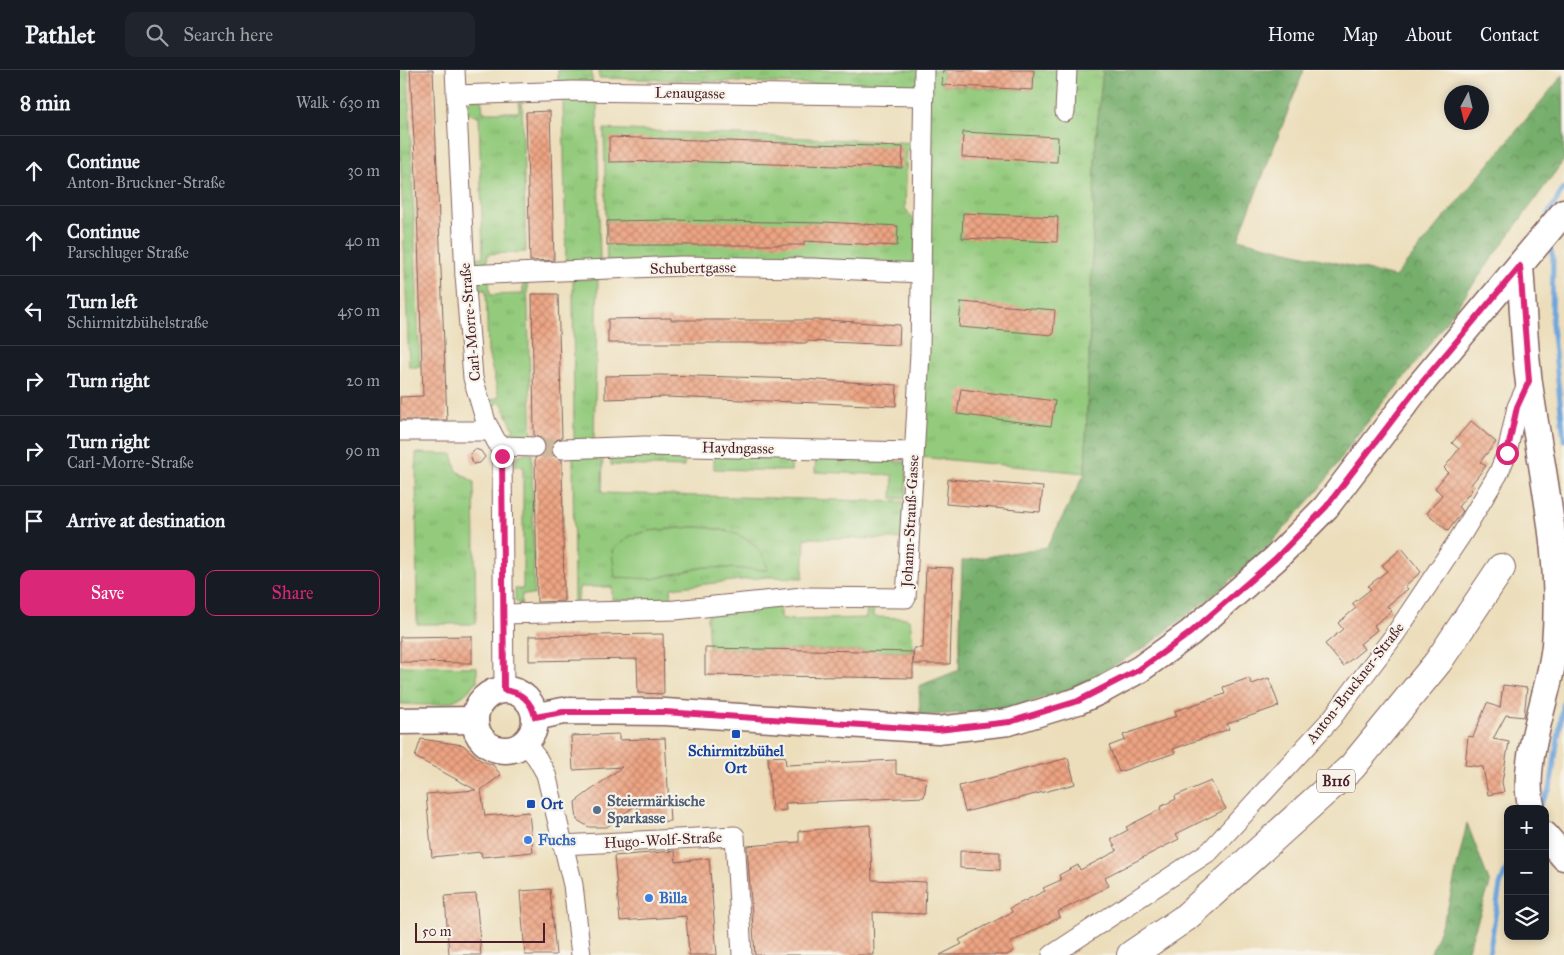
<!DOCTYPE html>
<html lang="en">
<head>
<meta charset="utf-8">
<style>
	:root { --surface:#171b24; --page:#20242c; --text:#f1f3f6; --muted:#9ea1a6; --line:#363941; --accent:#db2777 }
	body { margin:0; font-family:"IM FELL Great Primer",serif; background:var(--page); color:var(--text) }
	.controls { position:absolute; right:15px; bottom:15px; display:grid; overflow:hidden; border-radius:10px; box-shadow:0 2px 8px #0003 }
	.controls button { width:45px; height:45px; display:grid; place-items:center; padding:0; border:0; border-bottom:1px solid var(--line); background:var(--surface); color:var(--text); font:25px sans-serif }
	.compass { position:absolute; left:1044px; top:15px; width:45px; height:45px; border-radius:50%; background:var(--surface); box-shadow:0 2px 8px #0003; rotate:187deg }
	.scale { position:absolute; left:15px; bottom:12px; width:130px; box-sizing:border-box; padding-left:5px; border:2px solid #4a1f2b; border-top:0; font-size:14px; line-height:18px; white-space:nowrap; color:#4a1f2b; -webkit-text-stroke:4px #f7f3e8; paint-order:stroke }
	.stop { position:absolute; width:15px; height:15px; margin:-11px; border:4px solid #db2777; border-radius:50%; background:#fff }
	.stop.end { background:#db2777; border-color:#fff; box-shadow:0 1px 5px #0008 }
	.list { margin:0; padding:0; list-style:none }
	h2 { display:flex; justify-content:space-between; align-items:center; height:65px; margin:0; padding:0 20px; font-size:21px }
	h2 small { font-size:16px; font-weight:400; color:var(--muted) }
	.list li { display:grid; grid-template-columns:32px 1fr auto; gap:15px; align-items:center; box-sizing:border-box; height:70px; padding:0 20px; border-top:1px solid var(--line) }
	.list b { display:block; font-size:19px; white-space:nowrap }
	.list p { margin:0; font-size:16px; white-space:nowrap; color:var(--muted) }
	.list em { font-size:16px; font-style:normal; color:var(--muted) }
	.actions { display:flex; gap:10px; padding:15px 20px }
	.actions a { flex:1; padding:11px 0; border:1px solid var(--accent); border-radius:10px; text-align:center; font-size:18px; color:var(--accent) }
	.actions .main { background:var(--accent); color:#fff }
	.icon { flex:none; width:28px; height:28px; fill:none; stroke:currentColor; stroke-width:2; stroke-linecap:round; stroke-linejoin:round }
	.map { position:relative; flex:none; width:1164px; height:885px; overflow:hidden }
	header { display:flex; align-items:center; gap:30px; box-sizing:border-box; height:70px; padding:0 25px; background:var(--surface); border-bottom:1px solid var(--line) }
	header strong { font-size:24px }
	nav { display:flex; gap:28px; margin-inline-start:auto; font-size:18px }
	.search { width:350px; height:45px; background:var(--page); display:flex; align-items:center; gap:12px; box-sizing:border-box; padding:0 18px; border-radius:10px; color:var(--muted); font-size:19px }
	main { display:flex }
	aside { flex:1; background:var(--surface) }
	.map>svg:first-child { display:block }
</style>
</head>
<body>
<header>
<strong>Pathlet</strong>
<div class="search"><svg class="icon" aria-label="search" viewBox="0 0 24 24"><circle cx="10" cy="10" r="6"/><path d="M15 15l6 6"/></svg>Search here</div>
<nav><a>Home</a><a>Map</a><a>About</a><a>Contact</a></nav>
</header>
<main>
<aside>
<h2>8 min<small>Walk · 630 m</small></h2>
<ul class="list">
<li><svg class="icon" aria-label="ahead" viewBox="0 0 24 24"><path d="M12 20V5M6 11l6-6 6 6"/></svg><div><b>Continue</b><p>Anton-Bruckner-Straße</p></div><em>30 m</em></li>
<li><svg class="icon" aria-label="ahead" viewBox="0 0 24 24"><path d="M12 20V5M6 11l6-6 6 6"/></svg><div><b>Continue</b><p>Parschluger Straße</p></div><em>40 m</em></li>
<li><svg class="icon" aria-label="left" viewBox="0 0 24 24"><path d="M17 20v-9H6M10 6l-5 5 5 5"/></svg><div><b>Turn left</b><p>Schirmitzbühelstraße</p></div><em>450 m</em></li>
<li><svg class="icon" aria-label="right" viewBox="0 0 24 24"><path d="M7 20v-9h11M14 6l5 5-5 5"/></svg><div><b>Turn right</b></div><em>20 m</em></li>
<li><svg class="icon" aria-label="right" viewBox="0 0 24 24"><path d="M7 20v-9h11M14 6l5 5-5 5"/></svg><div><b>Turn right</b><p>Carl-Morre-Straße</p></div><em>90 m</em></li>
<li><svg class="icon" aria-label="arrive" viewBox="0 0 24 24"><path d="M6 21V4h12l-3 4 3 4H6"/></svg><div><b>Arrive at destination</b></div></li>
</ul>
<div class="actions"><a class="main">Save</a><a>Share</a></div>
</aside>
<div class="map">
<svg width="1164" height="885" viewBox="0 0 1164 885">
	<defs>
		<pattern id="grass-tufts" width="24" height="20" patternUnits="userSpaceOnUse" patternTransform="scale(1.25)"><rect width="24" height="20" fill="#93ca7c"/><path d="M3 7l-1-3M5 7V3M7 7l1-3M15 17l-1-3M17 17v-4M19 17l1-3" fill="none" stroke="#80ad6b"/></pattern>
		<pattern id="forest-crowns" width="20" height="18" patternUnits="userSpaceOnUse" patternTransform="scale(1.25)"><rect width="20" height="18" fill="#76ae6c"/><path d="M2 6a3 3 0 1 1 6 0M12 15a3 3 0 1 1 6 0" fill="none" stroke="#638d59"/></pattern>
		<pattern id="building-cross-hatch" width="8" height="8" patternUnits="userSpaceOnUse" patternTransform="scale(1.25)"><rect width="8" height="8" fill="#eda483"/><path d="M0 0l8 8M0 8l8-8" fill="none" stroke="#c2856b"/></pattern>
	</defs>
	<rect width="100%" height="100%" fill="#f7f3e8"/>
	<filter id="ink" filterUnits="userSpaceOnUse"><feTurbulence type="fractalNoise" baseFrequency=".02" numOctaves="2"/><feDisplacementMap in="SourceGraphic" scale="10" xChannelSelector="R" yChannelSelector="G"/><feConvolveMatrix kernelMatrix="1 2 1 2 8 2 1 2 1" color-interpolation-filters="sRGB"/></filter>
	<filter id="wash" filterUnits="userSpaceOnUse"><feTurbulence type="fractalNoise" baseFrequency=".0096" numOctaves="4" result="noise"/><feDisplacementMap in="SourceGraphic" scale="20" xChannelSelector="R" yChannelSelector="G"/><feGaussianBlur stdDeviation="1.12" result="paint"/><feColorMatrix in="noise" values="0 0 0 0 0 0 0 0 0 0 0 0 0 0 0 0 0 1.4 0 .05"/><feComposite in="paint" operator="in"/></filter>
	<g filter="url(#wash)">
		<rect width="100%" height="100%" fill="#ecdebb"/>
		<g fill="url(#grass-tufts)" stroke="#6e7454" fill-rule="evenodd">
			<polygon points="0,0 8,0 20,297 9,297 0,78"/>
			<rect x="158" y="0" width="34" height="13"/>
			<polygon points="199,0 520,0 518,13 513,17 199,8"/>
			<polygon points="529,0 543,0 542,15 632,20 634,0 703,0 696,68 685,403 520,387"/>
			<polygon points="163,26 197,26 200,196 166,196"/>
			<polygon points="81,27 83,42 119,42 119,28 122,27 126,182 88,184 86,199 79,199 71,188 83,187 79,46 65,43 65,36 71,30"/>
			<polygon points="204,59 519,73 519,81 507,80 505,138 518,156 513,196 207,194"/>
			<polygon points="89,208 90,225 123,224 123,210 127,209 132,373 108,370 104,365 114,360 101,332 90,336 88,331 99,327 88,282 86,220 74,220 75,213"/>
			<polygon points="173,209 198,209 194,370 174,370"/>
			<path d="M173,382H203L202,423L506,432L504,469L405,468L403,508L368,507L271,518L272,530H212V517H179L178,531H174ZM293,457C326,458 358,464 368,500L304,497L252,509L248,461Z"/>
			<polygon points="16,383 52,384 57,401 74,412 76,554 17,554"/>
			<polygon points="125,383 132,383 134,525 122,524 121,535 115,531 115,519 123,519 123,396 115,396 117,386"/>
			<polygon points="211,383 285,383 284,397 211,395"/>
			<polygon points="314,383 392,386 391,401 314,399"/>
			<polygon points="416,387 507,392 506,429 492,428 493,405 415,402"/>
			<polygon points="474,534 473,547 506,548 510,550 514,582 309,578 307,547 312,543 379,535 381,550 466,548 467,535"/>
			<path d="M0,596L77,597V611C56,640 32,635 0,634Z"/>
		</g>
		<g fill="url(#forest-crowns)" stroke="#60664c">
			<polygon points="703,0 904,0 838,169 995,207 1163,5 1164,90 1009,302 957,365 919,420 862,483 812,526 747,576 681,615 606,640 520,646 519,616 559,600 562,491 647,477 685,403 696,68"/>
			<polygon points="1067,753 1090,814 1066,885 1030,885 1048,837"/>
		</g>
		<path fill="#93ca7c" stroke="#6e7454" d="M293,457C323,458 362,465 368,500L304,497L252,509L215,507L212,480L230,466L248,461Z"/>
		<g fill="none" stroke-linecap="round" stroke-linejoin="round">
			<g stroke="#6ea5dc" stroke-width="5">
				<polyline points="1148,144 1164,118"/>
				<polyline points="1151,180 1153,188 1152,254 1164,370"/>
				<polyline points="1140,734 1150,719 1164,630"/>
				<polyline points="1089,885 1100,815 1108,795"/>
			</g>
		</g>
		<g id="blocks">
			<g fill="url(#building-cross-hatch)">
				<polygon points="10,0 33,0 47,350 0,350 0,327 23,326 16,105"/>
				<polygon points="543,0 634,0 633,20 542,15"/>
				<polygon points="150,41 154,190 130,191 126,42"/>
				<polygon points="563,62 658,67 657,92 562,87"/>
				<polygon points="209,67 503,77 502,98 274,91 209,92"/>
				<polygon points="563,143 658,147 657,172 562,168"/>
				<polygon points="270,150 424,153 424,152 498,156 497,176 404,171 404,175 207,175 207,151"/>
				<polygon points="132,224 158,224 162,368 156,370 151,379 153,385 162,390 164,531 137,532 135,388 144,383 146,377 141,368 134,366"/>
				<polygon points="561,232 655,240 653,265 559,257"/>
				<polygon points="271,248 271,250 426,250 500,255 499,275 407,271 407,273 208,273 208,249"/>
				<polygon points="260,305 403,309 497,315 496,336 266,327 205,329 205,306"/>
				<polygon points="561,319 655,331 651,356 557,344"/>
				<polygon points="1071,351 1096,372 1080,392 1086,396 1069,417 1072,420 1058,437 1063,441 1048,461 1027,443 1042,425 1035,418 1048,402 1044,398 1059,379 1052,373"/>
				<polygon points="75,379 81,381 85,387 80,393 73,394 70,384"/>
				<polygon points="548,409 643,417 640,442 546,434"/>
				<polygon points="1002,478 1021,502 1005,516 1008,519 987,536 992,541 974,555 977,560 960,574 964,579 943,596 925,574 943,559 938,553 956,538 952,534 971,519 968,516 987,501 982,495"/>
				<polygon points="526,497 553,498 550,594 513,594 514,578 523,578"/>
				<polygon points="263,564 264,624 238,623 237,589 129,591 129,566"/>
				<polygon points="72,566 72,593 0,592 0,567"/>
				<polygon points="305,578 513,582 513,608 305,605"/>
				<polygon points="849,608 852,614 869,608 879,636 827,654 829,659 773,679 775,683 719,702 709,676 725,670 723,665 777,646 775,641 825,624 823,617"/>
				<polygon points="1103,615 1127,618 1124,647 1106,645 1093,669 1109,672 1102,712 1104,722 1088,725 1083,697 1065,695 1068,666 1073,667 1087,633 1100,638"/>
				<polygon points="219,664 219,670 265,668 270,751 238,753 237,734 207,757 189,757 177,750 175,732 222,697 173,700 171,666"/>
				<polygon points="21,669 63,675 80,690 93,695 101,705 81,720 85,746 129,742 133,782 82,787 81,782 32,787 26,724 76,720 15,687"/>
				<polygon points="385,686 386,695 496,690 496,704 527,708 524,727 385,733 386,740 372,742 368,687"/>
				<polygon points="668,688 675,714 565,742 559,716"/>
				<polygon points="811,711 826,739 776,764 779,769 705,807 709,816 658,842 660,847 610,873 614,881 607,885 540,885 562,874 559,870 612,842 610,838 645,821 643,818 661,810 659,805 678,795 680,800 717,781 711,769 728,760 726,757 761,739 760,737 776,729 775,726"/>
				<polygon points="470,755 472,810 526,812 525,844 473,842 474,885 355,885 347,776 399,772 399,761"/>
				<polygon points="275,781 276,792 309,788 317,885 289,885 286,846 220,851 214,786"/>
				<polygon points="560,781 600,782 600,800 560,798"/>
				<polygon points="150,819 156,885 125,885 120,821"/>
				<polygon points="76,824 81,885 49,885 45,826"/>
			</g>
		</g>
	</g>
	<g filter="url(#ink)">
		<use href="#blocks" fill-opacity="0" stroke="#83625d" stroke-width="1"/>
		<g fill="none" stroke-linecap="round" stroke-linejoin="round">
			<polyline stroke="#ccb89e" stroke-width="19" stroke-dasharray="19 9" stroke-linecap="butt" points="135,377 162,379"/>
			<g stroke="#83625d" stroke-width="21">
				<g id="minor">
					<polyline points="55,0 65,205 73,308 86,352 99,376 102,386 104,620"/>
					<polyline points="56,25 172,21 524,26"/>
					<polyline points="665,42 667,0"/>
					<polyline points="65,205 281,196 413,198 521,203"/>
					<polyline points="0,361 91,361"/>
					<polyline points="99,376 135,377"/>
					<polyline points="162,379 245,376 513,382"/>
					<polyline points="103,544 275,540 403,527 506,528 520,283 524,0"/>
					<polyline points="125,673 137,688 146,704 173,815 181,885"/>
					<polyline points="162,775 335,766 342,885"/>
					<polyline points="652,885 810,781 932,648 996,563 1062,464 1098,404 1107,383 1117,337 1129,311"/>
				</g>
			</g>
			<g stroke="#83625d" stroke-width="29">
				<g id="secondary">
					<path d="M1120,196C1123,235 1124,274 1129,313C1141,400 1163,486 1155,575C1151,622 1118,694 1132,739"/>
					<circle cx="105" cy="650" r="30"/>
					<polyline points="135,647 163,641 265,642 538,660 609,652 678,631 702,620 740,599 790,563 875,489 926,437 1014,322 1164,142"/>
					<polyline points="0,651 75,650"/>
					<polyline points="1145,765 1164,787"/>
				</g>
			</g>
			<g stroke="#83625d" stroke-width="30">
				<polyline id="primary" points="731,885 785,848 952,697 1038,592 1101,498"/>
			</g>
			<use href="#minor" stroke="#fff" stroke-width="19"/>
			<use href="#secondary" stroke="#fff" stroke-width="26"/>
			<use href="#primary" stroke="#fff" stroke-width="28"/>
		</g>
	</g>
	<g fill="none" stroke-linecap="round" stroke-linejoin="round" filter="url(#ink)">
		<path stroke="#db2777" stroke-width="6" d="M102,386L104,620C121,622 131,630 135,647L163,642H265L538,660L610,652L678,631L740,599L790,563L875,489L926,437L1014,322L1120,196L1129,311L1117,337L1107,383"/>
	</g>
	<g fill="#1a4fb4" stroke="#f7f3e8" stroke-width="2">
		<rect x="331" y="659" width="10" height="10" rx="2.5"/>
		<rect x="126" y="729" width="10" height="10" rx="2.5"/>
	</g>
	<circle fill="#5c6f8a" stroke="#f7f3e8" stroke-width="2" cx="197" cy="740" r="5"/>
	<g fill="#3f7fe0" stroke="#f7f3e8" stroke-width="2">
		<circle cx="128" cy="770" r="5"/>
		<circle cx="249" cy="828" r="5"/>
	</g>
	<g text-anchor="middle" stroke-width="4.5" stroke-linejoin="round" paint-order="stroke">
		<rect fill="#f7f3e8" stroke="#7e5f64" stroke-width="1" x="917" y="699.5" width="38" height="23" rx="4"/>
		<g font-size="14" font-weight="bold" fill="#4a1f2b">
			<text x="936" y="716">B116</text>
		</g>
		<g font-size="15" fill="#4a1f2b" stroke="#f7f3e8">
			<text transform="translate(290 23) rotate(1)" y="5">Lenaugasse</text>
			<text transform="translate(293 198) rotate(-1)" y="5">Schubertgasse</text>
			<text transform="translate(70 252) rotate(-95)" y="5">Carl-Morre-Straße</text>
			<text transform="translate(338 378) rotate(1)" y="5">Haydngasse</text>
			<text transform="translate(510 451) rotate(-87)" y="5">Johann-Strauß-Gasse</text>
			<text transform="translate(955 613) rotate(-52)" y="5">Anton-Bruckner-Straße</text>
			<text transform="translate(263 770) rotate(-3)" y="5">Hugo-Wolf-Straße</text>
		</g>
		<g font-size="15" font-weight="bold" fill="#164399" stroke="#f7f3e8">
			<text x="336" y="686">Schirmitzbühel<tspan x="336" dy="17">Ort</tspan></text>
			<text x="141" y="739" text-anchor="start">Ort</text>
		</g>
		<g font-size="15" font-weight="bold" fill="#4e5e75" stroke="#f7f3e8" text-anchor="start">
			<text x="207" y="736">Steiermärkische<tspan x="207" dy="17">Sparkasse</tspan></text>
		</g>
		<g font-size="15" font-weight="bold" fill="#366cbe" stroke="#f7f3e8" text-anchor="start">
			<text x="138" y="775">Fuchs</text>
			<text x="259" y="833">Billa</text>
		</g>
	</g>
</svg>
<div class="controls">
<button>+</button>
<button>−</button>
<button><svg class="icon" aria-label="layers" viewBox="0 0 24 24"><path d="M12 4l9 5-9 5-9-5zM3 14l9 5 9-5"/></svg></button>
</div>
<svg class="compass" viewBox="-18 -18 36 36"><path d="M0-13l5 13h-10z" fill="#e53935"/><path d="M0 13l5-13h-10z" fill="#9ea1a6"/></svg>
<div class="scale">50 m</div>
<div class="stop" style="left:1107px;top:383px"></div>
<div class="stop end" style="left:102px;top:386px"></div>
</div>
</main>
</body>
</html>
